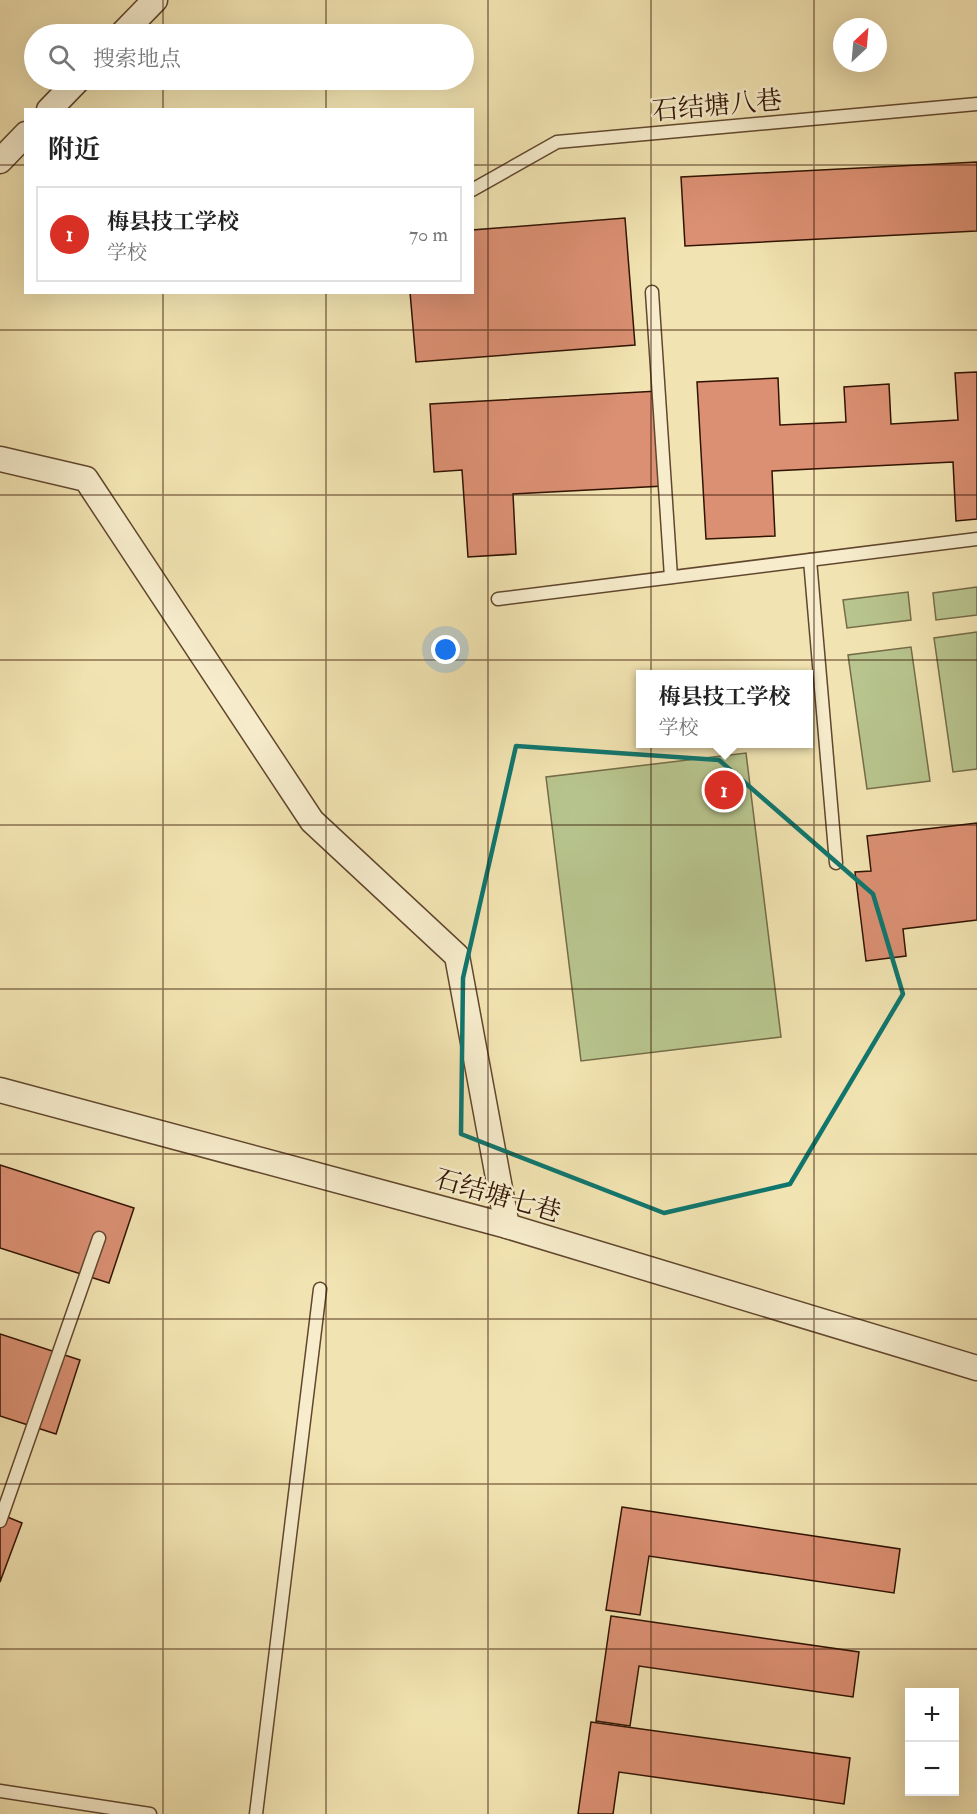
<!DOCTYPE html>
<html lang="zh">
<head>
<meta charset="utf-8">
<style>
	:root { --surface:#fff; --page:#f6f6f6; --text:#222; --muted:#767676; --line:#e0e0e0; --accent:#d93025 }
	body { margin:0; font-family:"IM FELL Double Pica","Noto Serif SC",serif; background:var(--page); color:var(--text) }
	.controls { position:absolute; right:18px; bottom:18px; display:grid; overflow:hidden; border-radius:0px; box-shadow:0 6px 24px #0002 }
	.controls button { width:54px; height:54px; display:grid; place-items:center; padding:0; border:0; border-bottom:2px solid var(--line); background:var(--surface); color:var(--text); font:30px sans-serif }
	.compass { position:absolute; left:833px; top:18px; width:54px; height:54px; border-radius:50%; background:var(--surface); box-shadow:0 6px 24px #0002; rotate:26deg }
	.you { position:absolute; left:446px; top:650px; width:21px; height:21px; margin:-15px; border:4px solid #fff; border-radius:50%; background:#1a73e8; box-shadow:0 0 0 9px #1a73e833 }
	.badge { display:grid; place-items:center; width:39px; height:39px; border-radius:50%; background:var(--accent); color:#fff; font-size:20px; font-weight:700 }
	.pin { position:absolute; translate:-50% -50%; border:3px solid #fff; box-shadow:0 2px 6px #0006 }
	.popup { position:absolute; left:636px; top:670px; width:177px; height:78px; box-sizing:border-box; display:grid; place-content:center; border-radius:0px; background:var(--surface); filter:drop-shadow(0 2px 4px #0005); font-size:20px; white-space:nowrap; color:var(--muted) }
	.popup b { font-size:22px; color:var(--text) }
	.popup::after { content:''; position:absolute; left:50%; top:100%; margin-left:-12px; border:12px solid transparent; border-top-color:var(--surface) }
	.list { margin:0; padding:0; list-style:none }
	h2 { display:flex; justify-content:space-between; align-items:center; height:78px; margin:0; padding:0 24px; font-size:26px }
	h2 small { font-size:20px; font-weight:400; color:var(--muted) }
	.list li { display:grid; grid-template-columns:39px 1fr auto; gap:18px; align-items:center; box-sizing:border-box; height:96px; margin:0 12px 12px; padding:0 12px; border:2px solid var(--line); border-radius:0px }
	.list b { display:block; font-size:22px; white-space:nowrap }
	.list p { margin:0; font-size:20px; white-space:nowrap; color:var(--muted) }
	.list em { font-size:20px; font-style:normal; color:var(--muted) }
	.icon { flex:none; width:33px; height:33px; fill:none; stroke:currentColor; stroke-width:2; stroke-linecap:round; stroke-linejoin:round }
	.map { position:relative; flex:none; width:977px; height:1814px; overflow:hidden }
	.search { position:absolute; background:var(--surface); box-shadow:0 6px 24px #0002; left:24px; top:24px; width:450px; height:66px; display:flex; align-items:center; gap:15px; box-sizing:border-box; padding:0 21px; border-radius:33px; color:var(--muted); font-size:22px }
	.panel { position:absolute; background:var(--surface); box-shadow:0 6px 24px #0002; left:24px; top:108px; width:450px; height:186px; border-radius:0px }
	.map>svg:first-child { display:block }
</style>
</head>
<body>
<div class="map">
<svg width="977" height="1814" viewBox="0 0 977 1814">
	<rect width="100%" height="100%" fill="#f2e4b2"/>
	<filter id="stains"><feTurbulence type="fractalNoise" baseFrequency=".00333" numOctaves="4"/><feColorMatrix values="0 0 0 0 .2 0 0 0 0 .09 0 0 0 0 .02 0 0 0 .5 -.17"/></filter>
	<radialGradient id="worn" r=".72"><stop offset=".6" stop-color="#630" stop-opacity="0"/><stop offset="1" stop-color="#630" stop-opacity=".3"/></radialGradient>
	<g fill="#b8c58e" stroke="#746c48" stroke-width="1.5">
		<polygon points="977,587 977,615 936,620 933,593"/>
		<polygon points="908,592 911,620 847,628 843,600"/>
		<polygon points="977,632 977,769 953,772 934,638"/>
		<polygon points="911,647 930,781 867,789 848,655"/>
		<polygon points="746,753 781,1037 581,1061 546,777"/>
	</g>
	<g fill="#db9073" stroke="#311302" stroke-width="1.5">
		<polygon points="977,162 977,231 685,246 681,177"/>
		<polygon points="625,218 635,345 416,362 410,292 472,292 472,230"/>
		<polygon points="977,372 977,519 956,521 953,462 772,471 775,536 706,539 697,382 778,378 780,425 846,422 844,387 889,384 891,424 958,420 955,373"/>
		<polygon points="658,391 664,486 513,494 516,554 468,557 462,470 434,472 430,404"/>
		<polygon points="977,823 977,920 903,929 906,956 866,961 855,872 871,871 867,836"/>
		<polygon points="0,1165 134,1208 109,1283 0,1248"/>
		<polygon points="0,1334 80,1360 56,1434 0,1416"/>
		<polygon points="622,1507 900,1549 894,1593 649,1556 640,1615 606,1610"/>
		<polygon points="0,1514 22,1523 0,1582"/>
		<polygon points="611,1616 859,1652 853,1697 639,1666 630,1726 596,1721"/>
		<polygon points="591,1722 850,1758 844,1804 619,1772 613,1814 578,1814"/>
	</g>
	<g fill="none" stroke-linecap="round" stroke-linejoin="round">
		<g stroke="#61472e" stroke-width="15">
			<g id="lane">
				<polyline points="472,190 557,142 977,104"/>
				<polyline points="652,292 671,577"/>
				<polyline points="810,560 836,863"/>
				<polyline points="498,599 977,539"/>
				<polyline points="0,1521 99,1238"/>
				<polyline points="0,1791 150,1814"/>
				<polyline points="256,1814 320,1289"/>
			</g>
		</g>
		<g stroke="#61472e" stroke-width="27">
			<g id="street">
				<polyline points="122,34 155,0"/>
				<polyline points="49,110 78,80"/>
				<polyline points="0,161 26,134"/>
				<polyline points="0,459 86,479 312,821 457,956 507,1226"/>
				<polyline points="0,1090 507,1226 977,1368"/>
			</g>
		</g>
		<use href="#lane" stroke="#f7edcd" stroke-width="12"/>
		<use href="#street" stroke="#f7edcd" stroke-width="24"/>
	</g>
	<path fill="none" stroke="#0f766e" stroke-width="4.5" stroke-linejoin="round" d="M516,746L719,760L873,894L903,994L790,1184L664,1213L461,1134L463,978Z"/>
	<path fill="none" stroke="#311302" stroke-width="1.5" stroke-opacity="0.55" d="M163,0V34M326,0V34M488,0V1814M651,0V1814M814,0V1814M163,80V110M326,80V110M0,165H26M472,165H977M163,292V1814M326,292V1814M0,330H977M0,495H977M0,660H977M0,825H977M0,989H977M0,1154H977M0,1319H977M0,1484H977M0,1649H977"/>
	<g text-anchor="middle" stroke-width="5" stroke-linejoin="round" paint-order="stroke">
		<g font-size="26" fill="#311302" stroke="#f7edcd">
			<text transform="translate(717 105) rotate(-5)" y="9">石结塘八巷</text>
			<text transform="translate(498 1195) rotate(16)" y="9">石结塘七巷</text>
		</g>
	</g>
	<rect width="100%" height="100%" filter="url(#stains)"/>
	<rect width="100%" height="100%" fill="url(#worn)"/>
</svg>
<div class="controls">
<button>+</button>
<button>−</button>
</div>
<svg class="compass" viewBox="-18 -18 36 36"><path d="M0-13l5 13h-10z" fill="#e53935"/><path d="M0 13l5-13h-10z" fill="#767676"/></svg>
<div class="you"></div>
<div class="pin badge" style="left:724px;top:790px">1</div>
<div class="popup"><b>梅县技工学校</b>学校</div>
<div class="search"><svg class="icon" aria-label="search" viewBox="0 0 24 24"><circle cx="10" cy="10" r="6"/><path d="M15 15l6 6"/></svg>搜索地点</div>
<section class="panel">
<h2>附近<small></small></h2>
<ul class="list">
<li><span class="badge">1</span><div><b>梅县技工学校</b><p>学校</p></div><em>70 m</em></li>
</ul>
</section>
</div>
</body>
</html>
